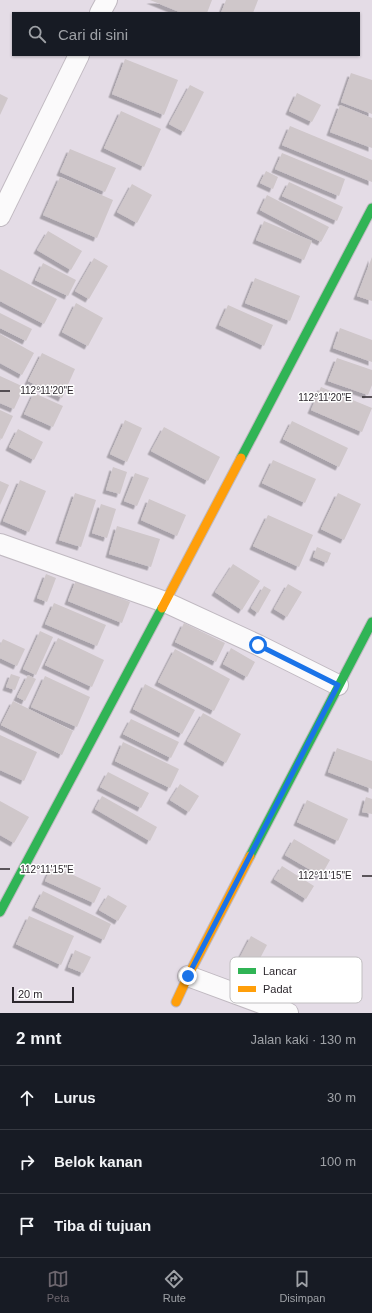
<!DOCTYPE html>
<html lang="id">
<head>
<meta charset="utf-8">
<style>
	:root { --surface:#171b24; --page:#242831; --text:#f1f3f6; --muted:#9ea1a6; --line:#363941; --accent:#6c666e }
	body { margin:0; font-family:Arial,sans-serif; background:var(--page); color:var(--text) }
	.scale { position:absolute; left:12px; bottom:10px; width:62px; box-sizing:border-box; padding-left:4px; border:2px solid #2c272d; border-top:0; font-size:11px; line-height:14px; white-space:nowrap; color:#2c272d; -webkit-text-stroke:3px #fff; paint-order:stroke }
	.stop { position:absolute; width:12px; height:12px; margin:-9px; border:3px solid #1a73e8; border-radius:50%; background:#fff }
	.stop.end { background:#1a73e8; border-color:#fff; box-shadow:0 1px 4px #0008 }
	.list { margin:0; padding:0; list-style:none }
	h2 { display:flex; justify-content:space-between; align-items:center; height:52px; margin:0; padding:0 16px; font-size:17px }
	h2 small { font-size:13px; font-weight:400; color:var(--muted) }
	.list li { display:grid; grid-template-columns:26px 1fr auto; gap:12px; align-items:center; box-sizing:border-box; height:64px; padding:0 16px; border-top:1px solid var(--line) }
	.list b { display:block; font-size:15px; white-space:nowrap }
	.list em { font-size:13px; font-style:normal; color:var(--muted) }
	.icon { flex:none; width:22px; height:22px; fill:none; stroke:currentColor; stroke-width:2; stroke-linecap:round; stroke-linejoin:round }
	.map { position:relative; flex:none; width:372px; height:1013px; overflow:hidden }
	.search { position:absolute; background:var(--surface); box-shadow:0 1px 3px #0004; left:12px; right:12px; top:12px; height:44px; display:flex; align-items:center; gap:10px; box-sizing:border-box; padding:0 14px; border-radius:0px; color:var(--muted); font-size:15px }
	.sheet { height:244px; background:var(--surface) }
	nav { display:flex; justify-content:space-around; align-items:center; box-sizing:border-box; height:56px; border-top:1px solid var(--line); background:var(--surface); font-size:11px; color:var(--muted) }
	nav a { display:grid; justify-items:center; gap:2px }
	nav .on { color:var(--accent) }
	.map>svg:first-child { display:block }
</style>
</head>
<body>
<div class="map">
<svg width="372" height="1013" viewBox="0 0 372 1013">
	<defs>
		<filter id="shadow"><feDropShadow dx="-3.5" dy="3.5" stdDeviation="0" flood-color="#0004"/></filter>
	</defs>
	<rect width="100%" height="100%" fill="#e4dce6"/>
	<g fill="#cfc7ca" filter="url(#shadow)">
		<polygon points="150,0 212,0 207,13 182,13"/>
		<polygon points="226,0 258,0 253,13 221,13"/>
		<polygon points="125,59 178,80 164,115 112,94"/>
		<polygon points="351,73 372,80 372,114 341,102"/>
		<polygon points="190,85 204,92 184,132 169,124"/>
		<polygon points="297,93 321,105 312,122 289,111"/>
		<polygon points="0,94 8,98 0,115"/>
		<polygon points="340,105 372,118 372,148 330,132"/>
		<polygon points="121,111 161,129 144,167 104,148"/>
		<polygon points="290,126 372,160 372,182 282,145"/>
		<polygon points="70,149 116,168 105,192 60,172"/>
		<polygon points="282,153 345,179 339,196 275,169"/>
		<polygon points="266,171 278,177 273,189 260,183"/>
		<polygon points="60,177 113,200 97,238 43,215"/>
		<polygon points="289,182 343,207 337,221 282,196"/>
		<polygon points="132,184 152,195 137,223 117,212"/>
		<polygon points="267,195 329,227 321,242 260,210"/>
		<polygon points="264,221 312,241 304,260 256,240"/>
		<polygon points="48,231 82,251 71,270 37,250"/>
		<polygon points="372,257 372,301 357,296"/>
		<polygon points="94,258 108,266 89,299 75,291"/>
		<polygon points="43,263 76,280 68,296 35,280"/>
		<polygon points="0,269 57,299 44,324 0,301"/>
		<polygon points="255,278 300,296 290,321 245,303"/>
		<polygon points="76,303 103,318 88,346 62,332"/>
		<polygon points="228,305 273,325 264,346 219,325"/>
		<polygon points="0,313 32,329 26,341 0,328"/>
		<polygon points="340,328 372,340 372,362 333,348"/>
		<polygon points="0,334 34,353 22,375 0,363"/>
		<polygon points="42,353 75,369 62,398 28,381"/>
		<polygon points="337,358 372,370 372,385 368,395 328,381"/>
		<polygon points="0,376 24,387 14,409 0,403"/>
		<polygon points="321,387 372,408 362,432 311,410"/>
		<polygon points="34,393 63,406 53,427 24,414"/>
		<polygon points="0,410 13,416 2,439 0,438"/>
		<polygon points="125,420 142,428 127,462 110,454"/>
		<polygon points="292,421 348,448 339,467 283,439"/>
		<polygon points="164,427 220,457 208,481 151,451"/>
		<polygon points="18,429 43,442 34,460 9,447"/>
		<polygon points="273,460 316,479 305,503 262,483"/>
		<polygon points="113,467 127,472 120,494 106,490"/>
		<polygon points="135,473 149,478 137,506 124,501"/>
		<polygon points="20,480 46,491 29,532 3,521"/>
		<polygon points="0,481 9,485 0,505"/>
		<polygon points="75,493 96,500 81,547 59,540"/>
		<polygon points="338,493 361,504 344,540 321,529"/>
		<polygon points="149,499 186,515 177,536 141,520"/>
		<polygon points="101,504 116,509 107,538 92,533"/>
		<polygon points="268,515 313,535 299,567 253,546"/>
		<polygon points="117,526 160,539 151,567 109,554"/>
		<polygon points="317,547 331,553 327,563 313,557"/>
		<polygon points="233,564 260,581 242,610 215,592"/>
		<polygon points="46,574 56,578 47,602 37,598"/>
		<polygon points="76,580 130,602 122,623 68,601"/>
		<polygon points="288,584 302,592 287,617 274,609"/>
		<polygon points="264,586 271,590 258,613 251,608"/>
		<polygon points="54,603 106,625 97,646 45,624"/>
		<polygon points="184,623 225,643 216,662 175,642"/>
		<polygon points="40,631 53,637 36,675 23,669"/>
		<polygon points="58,638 104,660 92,687 45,665"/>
		<polygon points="3,639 25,649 17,666 0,658 0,645"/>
		<polygon points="231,648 255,662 247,677 223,664"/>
		<polygon points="175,649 230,679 214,711 158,682"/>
		<polygon points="11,674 20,677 15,690 6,687"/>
		<polygon points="28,675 36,679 25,701 17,697"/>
		<polygon points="45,676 90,697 77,727 31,707"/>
		<polygon points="145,684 195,710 182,734 133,709"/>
		<polygon points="13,701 73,731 62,755 1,725"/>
		<polygon points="203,713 241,734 226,763 187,741"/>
		<polygon points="131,719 179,742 171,758 123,734"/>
		<polygon points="0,735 37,752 24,781 0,770"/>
		<polygon points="123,742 179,769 170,788 115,761"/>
		<polygon points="337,748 372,761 372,789 328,772"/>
		<polygon points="108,772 149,793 141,808 100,787"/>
		<polygon points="180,784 199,796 189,812 170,800"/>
		<polygon points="102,796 157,827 150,841 95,809"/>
		<polygon points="366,797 372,799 372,814 362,812"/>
		<polygon points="307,800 348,819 338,841 297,822"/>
		<polygon points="0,801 29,817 14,843 0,835"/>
		<polygon points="294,839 330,860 321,876 285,855"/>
		<polygon points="52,865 101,888 94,903 45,881"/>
		<polygon points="282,866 314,886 306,899 274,879"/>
		<polygon points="43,891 111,924 104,940 35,907"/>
		<polygon points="108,895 127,906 118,921 99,910"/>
		<polygon points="29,916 74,936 61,965 16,944"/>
		<polygon points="251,936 267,945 253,972 237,963"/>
		<polygon points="75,950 91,957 83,973 68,967"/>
	</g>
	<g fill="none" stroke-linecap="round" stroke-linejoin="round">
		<g stroke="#c0b9c1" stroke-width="22">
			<g id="street">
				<polyline points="100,13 107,0"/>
				<polyline points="0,216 79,55"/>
				<polyline points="0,544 165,602 258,645 338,685"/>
				<polyline points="188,976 288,1013"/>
			</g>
		</g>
		<g stroke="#c0b9c1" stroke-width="11">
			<g id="fast">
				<polyline points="241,458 372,208"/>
				<polyline points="250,856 372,622"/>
				<polyline points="0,912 162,608"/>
			</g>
		</g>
		<g stroke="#c0b9c1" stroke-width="11">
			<g id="slow">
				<polyline points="162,608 241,458"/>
				<polyline points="176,1002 188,976 250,856"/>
			</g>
		</g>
		<use href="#street" stroke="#fbfafb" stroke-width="20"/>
		<use href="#fast" stroke="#30b455" stroke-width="9"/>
		<use href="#slow" stroke="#ff9f0a" stroke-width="9"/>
	</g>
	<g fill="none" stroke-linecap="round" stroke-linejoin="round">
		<polyline stroke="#1a73e8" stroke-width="5" points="188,976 338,685 258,645"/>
	</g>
	<path fill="none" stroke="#2c272d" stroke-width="1.5" d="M0,391H10M362,397H372M0,869H10M362,876H372"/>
	<rect x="230" y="957" width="132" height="46" rx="6" fill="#fff" stroke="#c0bec0" stroke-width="1"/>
	<rect x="238" y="968" width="18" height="6" fill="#30b455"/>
	<rect x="238" y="986" width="18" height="6" fill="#ff9f0a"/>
	<g font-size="11" fill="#2c272d">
		<text x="263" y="975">Lancar</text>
		<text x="263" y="993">Padat</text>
	</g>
	<g font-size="10" text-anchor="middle" fill="#2c272d" stroke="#fff" stroke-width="3" stroke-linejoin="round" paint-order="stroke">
		<text x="47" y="394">112°11'20"E</text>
		<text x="325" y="401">112°11'20"E</text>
		<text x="47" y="873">112°11'15"E</text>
		<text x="325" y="879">112°11'15"E</text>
	</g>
</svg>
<div class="scale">20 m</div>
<div class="stop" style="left:258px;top:645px"></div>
<div class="stop end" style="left:188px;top:976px"></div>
<div class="search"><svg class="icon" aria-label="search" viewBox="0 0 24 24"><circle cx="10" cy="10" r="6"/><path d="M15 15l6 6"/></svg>Cari di sini</div>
</div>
<section class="sheet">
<h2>2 mnt<small>Jalan kaki · 130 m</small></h2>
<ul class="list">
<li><svg class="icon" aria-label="ahead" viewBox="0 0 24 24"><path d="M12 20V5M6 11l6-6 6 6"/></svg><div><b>Lurus</b></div><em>30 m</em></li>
<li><svg class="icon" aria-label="right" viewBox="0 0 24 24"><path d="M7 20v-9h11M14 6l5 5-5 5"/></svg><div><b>Belok kanan</b></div><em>100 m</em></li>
<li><svg class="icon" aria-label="arrive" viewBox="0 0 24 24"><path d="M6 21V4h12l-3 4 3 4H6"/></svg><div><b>Tiba di tujuan</b></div></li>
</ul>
</section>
<nav>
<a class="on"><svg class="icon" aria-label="map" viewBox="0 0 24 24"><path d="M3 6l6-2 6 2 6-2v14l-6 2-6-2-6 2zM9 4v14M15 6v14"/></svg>Peta</a>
<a><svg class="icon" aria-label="directions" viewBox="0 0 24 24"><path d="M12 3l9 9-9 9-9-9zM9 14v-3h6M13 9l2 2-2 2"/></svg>Rute</a>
<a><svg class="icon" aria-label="saved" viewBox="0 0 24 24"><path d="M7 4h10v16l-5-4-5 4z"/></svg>Disimpan</a>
</nav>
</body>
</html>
